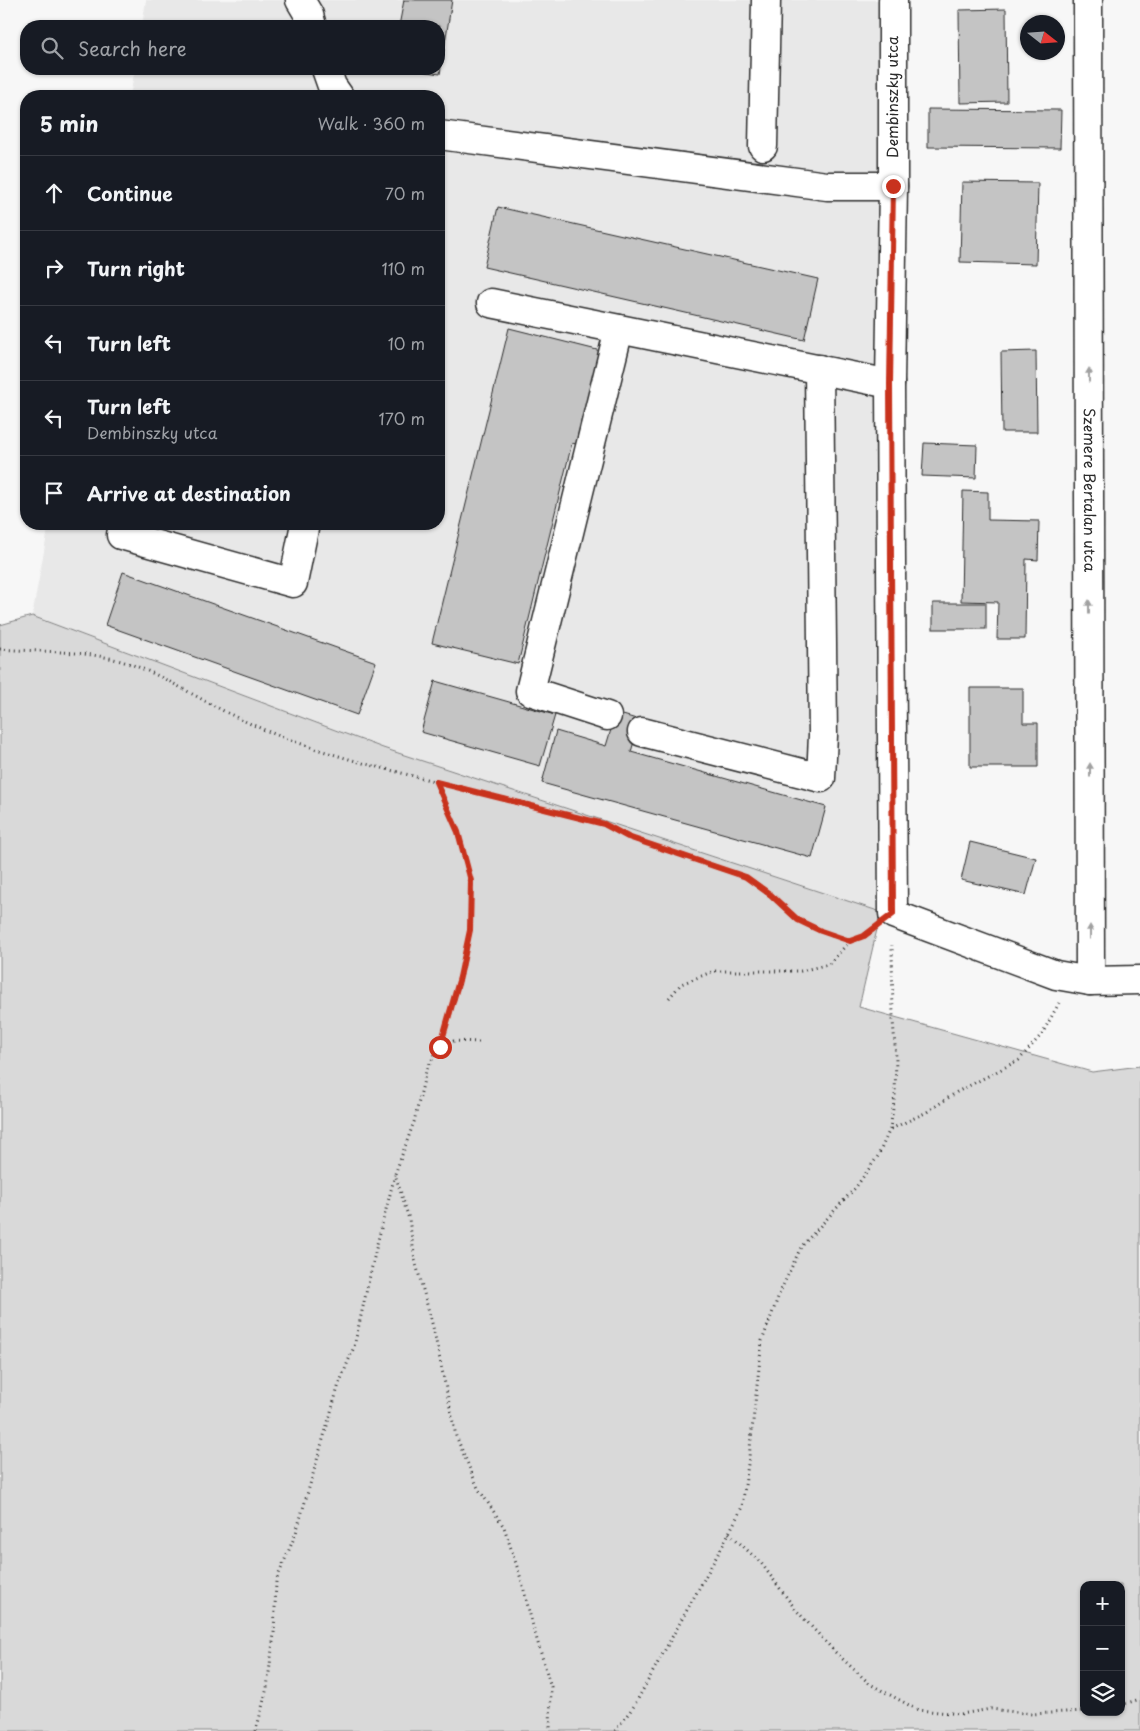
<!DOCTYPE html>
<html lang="en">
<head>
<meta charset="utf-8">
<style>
	:root { --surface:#171b24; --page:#242831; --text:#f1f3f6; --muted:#9ea1a6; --line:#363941 }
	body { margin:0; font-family:"Playpen Sans",sans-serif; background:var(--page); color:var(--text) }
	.controls { position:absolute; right:15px; bottom:15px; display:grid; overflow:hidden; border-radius:10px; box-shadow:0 1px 4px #0004 }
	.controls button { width:45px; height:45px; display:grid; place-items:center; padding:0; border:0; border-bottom:1px solid var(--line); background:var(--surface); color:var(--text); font:25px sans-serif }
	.compass { position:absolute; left:1020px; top:15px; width:45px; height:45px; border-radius:50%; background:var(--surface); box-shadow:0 1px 4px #0004; rotate:107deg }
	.stop { position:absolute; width:15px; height:15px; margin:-11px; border:4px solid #c8321e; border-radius:50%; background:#fff }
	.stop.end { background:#c8321e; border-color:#fff; box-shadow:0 1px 5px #0008 }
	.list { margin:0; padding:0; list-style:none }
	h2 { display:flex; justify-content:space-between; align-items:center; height:65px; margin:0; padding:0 20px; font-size:21px }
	h2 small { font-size:16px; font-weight:400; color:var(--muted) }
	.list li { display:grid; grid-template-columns:32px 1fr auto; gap:15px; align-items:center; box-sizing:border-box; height:75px; padding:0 20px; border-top:1px solid var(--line) }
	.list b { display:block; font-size:19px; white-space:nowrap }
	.list p { margin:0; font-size:16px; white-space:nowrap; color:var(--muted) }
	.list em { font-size:16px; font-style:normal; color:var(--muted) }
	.icon { flex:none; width:28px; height:28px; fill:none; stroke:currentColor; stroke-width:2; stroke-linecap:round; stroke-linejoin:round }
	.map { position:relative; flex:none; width:1140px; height:1731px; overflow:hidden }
	.search { position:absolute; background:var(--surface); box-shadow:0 1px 4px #0004; left:20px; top:20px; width:425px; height:55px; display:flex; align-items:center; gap:12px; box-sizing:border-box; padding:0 18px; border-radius:20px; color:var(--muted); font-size:19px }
	.panel { position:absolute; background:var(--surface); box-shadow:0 1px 4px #0004; left:20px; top:90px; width:425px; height:440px; border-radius:20px }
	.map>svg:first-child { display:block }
</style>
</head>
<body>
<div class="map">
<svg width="1140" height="1731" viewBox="0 0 1140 1731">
	<rect width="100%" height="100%" fill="#f7f7f7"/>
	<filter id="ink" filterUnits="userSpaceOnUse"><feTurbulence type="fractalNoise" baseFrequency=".02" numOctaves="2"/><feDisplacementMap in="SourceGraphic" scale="10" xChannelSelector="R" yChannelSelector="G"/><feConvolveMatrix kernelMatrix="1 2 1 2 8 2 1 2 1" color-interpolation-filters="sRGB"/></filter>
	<g filter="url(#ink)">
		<polygon fill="#e8e8e8" points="146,0 894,0 881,912 383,748 32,616 49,524 439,524 439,96 130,96 135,69 439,69 439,26 142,26"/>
		<path fill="#d9d9d9" stroke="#828282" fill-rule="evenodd" d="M32,616L383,748L881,912L859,1007L1092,1072L1140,1066V1731H0V625ZM1084,1585H1121V1712H1084Z"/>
		<g fill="#c4c4c4" stroke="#2b2b2b">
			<polygon points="404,0 452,0 440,74 407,69 439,69 439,26 399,26"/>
			<polygon points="1006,9 1007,102 960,103 959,10"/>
			<polygon points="928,109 1061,110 1060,148 928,147"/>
			<polygon points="962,182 1038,183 1036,264 960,262"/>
			<polygon points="498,207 818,279 804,340 484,267"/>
			<polygon points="509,328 605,352 583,446 572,443 518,664 432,643"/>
			<polygon points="1036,351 1037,432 1002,432 1001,352"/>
			<polygon points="924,443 977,445 976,478 922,476"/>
			<polygon points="963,491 988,492 988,520 1039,521 1038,560 1026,559 1025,639 997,639 998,602 961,601"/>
			<polygon points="123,572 376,662 357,715 105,625"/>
			<rect x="933" y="603" width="53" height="26"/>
			<polygon points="435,681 555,715 540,766 421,732"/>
			<polygon points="970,688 1023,688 1023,723 1038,723 1038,767 970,767"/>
			<polygon points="616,713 640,720 631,752 826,807 812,858 542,783 556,731 606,746"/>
			<polygon points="970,842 1036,858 1026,895 961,880"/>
		</g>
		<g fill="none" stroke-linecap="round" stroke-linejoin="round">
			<g stroke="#2b2b2b" stroke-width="31">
				<g id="minor">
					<polyline points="300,0 309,15 312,26"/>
					<polyline points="893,0 893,186 890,384 893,914 1056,975 1090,981 1140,980"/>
					<path id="s1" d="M1088,0L1090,981"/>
					<polyline points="326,69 332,86 339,96"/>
					<polyline points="439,135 827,186 893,186"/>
					<polyline points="763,146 766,0"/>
					<polyline points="491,303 619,329"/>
					<polyline points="123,524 121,535 293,583 305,524"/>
					<polyline points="607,716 530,691 619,329 890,384"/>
					<polyline points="642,732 821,778 823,735 819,369"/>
				</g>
			</g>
			<g stroke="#2b2b2b" stroke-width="3" stroke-dasharray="1 4" stroke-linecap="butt">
				<path d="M0,649C40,652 83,650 121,661C161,673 196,698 234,716C276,737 321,751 366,764L604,824L628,837L746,877L771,895L798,920L821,931L850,941L864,937L873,930"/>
				<polyline points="436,781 458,832 471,881 470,930 461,977 440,1047"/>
				<polyline points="669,998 681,984 714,971 801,971 829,964 850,941"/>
				<polyline points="479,1042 454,1041 439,1047 426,1071 414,1122 395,1174 409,1219 415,1260 433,1327 456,1436 478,1488 504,1527 522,1582 532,1623 551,1687 550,1731"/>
				<polyline points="891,1129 927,1112 957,1092 1019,1060 1042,1034 1059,1003"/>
				<polyline points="729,1533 761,1563 796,1610 835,1652 870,1684 918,1710 961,1714 991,1709 1032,1714 1084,1711"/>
				<polyline points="1121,1705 1140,1699"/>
				<polyline points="256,1731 267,1688 274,1634 276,1581 296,1533 339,1384 354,1347 377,1244 395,1175"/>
				<polyline points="615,1731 634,1706 724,1543 742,1507 749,1457 762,1341 780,1292 801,1247 856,1187 878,1156 890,1129 895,1095 896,1057 893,1021 892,945"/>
			</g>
			<use href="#minor" stroke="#fff" stroke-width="28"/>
		</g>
		<defs><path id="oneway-solid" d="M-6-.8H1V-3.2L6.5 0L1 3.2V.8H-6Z" transform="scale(1.25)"/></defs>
		<g fill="#a0a0a0">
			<use href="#oneway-solid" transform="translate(1089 375) rotate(-90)"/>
			<use href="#oneway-solid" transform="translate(1089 607) rotate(-90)"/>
			<use href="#oneway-solid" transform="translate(1090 770) rotate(-90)"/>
			<use href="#oneway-solid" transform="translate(1090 932) rotate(-90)"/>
		</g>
	</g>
	<g fill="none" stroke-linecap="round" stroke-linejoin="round" filter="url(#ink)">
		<polyline stroke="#c8321e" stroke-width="6" points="440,1047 460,977 470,930 471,881 458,832 436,782 604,824 628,837 746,877 771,895 798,920 821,931 850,941 864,936 893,914 890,384 893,186"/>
	</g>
	<g text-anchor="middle" stroke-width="4.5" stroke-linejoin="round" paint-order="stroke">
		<g font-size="15" fill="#2b2b2b" stroke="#fff">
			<text transform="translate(893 97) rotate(-90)" y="5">Dembinszky utca</text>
			<text dy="5" stroke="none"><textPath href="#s1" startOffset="490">Szemere Bertalan utca</textPath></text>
		</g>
	</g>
</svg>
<div class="controls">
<button>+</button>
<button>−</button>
<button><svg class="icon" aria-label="layers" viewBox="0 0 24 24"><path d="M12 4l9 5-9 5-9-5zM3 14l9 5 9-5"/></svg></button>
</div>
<svg class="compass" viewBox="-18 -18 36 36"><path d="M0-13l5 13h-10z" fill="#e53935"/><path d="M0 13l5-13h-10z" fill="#9ea1a6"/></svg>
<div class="stop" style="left:440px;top:1047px"></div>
<div class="stop end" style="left:893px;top:186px"></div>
<div class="search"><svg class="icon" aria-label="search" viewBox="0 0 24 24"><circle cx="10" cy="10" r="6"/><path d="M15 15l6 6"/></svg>Search here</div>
<section class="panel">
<h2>5 min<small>Walk · 360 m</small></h2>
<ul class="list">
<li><svg class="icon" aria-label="ahead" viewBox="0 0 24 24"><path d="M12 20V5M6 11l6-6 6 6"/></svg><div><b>Continue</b></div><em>70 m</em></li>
<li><svg class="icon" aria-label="right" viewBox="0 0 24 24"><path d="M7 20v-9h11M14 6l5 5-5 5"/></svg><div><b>Turn right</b></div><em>110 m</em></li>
<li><svg class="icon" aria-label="left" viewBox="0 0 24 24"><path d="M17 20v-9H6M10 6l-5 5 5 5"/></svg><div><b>Turn left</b></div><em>10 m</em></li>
<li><svg class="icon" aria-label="left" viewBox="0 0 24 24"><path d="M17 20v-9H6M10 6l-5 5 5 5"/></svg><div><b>Turn left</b><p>Dembinszky utca</p></div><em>170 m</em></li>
<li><svg class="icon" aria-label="arrive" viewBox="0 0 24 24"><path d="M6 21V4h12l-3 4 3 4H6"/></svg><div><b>Arrive at destination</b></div></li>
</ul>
</section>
</div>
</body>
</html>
